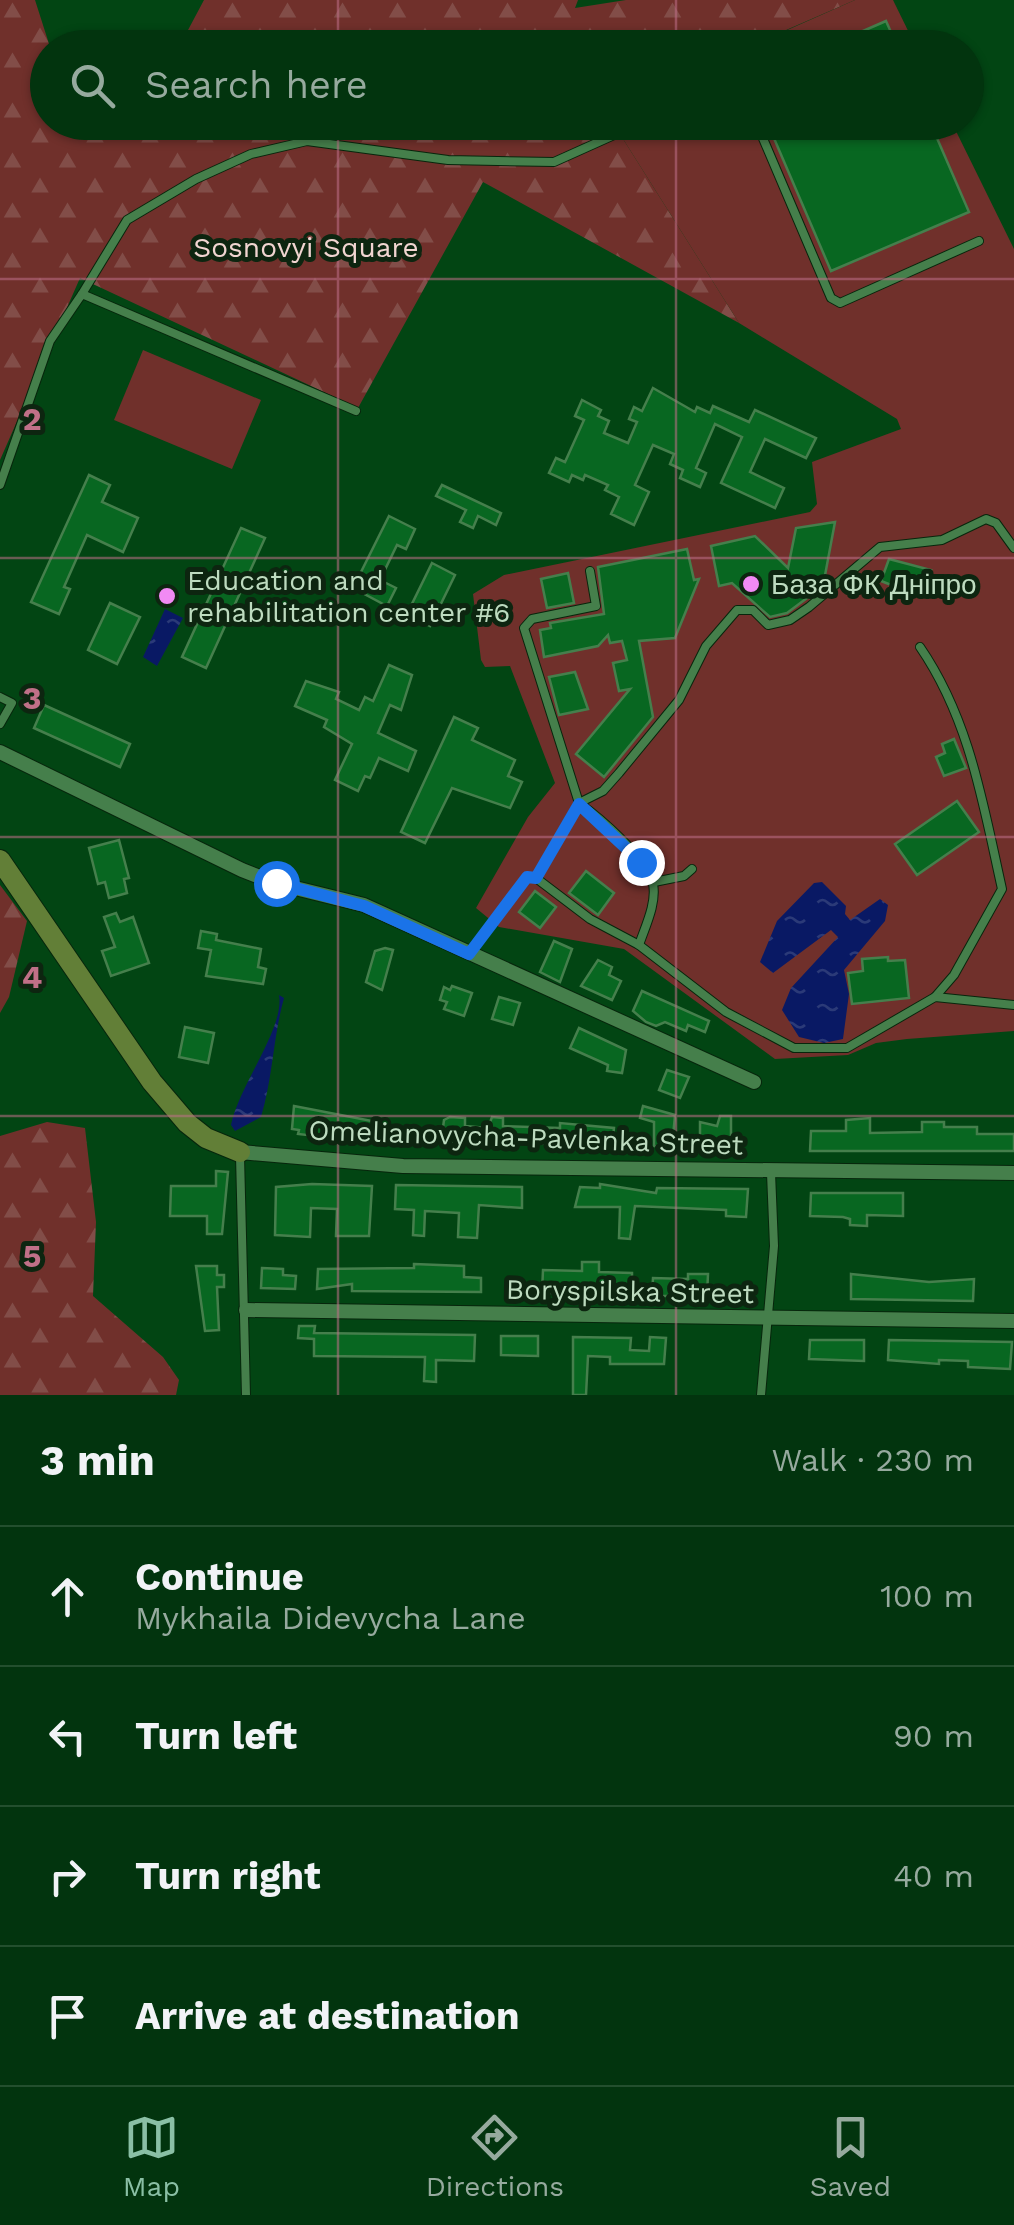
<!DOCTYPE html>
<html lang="en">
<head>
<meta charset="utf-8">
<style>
	:root { --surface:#02340e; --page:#0c3c17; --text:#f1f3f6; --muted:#96aa9e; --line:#234f2e; --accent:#8abfa5 }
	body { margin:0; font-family:"Work Sans",sans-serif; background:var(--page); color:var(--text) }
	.stop { position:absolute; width:30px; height:30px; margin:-22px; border:8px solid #1a73e8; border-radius:50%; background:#fff }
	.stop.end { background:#1a73e8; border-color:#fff; box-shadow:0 2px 10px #0008 }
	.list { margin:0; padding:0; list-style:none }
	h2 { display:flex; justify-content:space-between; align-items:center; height:130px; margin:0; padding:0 40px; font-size:42px }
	h2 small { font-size:32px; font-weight:400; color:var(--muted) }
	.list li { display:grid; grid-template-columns:65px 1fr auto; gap:30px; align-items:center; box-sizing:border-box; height:140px; padding:0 40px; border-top:2px solid var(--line) }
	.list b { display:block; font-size:38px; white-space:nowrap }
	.list p { margin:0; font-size:32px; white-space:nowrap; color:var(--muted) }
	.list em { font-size:32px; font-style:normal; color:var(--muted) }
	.icon { flex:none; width:55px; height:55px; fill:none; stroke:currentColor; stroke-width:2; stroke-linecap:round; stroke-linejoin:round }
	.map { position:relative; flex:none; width:1014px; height:1395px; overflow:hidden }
	.search { position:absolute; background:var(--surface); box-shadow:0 2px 8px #0004; left:30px; right:30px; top:30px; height:110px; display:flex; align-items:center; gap:25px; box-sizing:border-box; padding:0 35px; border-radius:55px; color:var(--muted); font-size:38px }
	.sheet { height:690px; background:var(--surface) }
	nav { display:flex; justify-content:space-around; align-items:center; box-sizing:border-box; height:140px; border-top:2px solid var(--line); background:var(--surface); font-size:28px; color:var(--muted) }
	nav a { display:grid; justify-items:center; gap:5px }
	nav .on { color:var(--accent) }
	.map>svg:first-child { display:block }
</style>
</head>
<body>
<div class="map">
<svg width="1014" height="1395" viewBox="0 0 1014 1395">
	<defs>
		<pattern id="forest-firs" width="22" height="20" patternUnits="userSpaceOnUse" patternTransform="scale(2.5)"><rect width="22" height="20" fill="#70302b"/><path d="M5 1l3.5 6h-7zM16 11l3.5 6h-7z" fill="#824d48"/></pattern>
		<pattern id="water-ripples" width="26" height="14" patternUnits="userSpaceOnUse" patternTransform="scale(2.5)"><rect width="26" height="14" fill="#091964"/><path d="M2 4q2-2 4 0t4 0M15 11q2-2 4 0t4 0" fill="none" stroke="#2b3a78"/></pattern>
	</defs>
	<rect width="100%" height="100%" fill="#024513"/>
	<g fill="url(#forest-firs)">
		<polygon points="0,0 35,0 50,47 48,122 613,123 739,323 483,182 358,408 80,278 0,460"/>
		<polygon points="204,0 578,0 575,8 626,0 855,0 747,47 179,47"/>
		<polygon points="0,885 27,921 9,997 0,1013"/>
		<polygon points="47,1122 85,1128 96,1222 93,1296 163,1357 179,1380 176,1395 0,1395 0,1136"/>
	</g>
	<g fill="#70302b">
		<polygon points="855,0 893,0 916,47 747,48"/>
		<polygon points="613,123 952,123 1014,249 1014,1031 907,1039 876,1043 848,1055 775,1059 624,949 499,927 476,908 528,817 555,783 510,666 485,667 481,660 473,594 504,575 810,512 817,504 812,462 901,429 897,419 739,323"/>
		<polygon points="143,350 261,400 232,469 114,420"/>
	</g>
	<g fill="url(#water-ripples)">
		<polygon points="165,609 183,618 157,666 143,657"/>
		<polygon points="822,882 846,906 845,914 850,920 880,899 888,905 885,921 844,970 849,994 843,1039 824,1043 799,1037 782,1010 791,988 838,937 831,930 773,973 760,962 777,921 814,883"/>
		<path d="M279,995L284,998C273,1037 273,1077 261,1117L235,1131L231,1125C239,1085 285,1028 279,995Z"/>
	</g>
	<g fill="#086721" stroke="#457f4c" stroke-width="2.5">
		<polygon points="886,21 898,48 824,48"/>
		<polygon points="767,122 930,122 969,212 831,271"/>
		<polygon points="653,388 695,412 697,407 710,413 713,406 749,422 755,410 816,438 806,458 765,439 750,472 784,488 775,508 721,483 742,437 715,424 696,468 706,473 700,487 680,478 683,470 670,464 674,454 653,445 635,485 649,492 634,525 611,514 619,497 605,490 608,485 585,475 583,480 572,475 569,482 549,473 556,458 565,462 584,420 575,416 582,400 601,410 598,416 609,421 604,433 628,443 637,422 629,419 634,407 642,411"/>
		<polygon points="89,475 110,485 102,502 138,518 123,552 87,535 64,587 70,589 59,614 31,602"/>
		<polygon points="442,485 501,513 496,525 478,516 473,528 460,522 466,510 436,496"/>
		<polygon points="389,516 415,529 406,549 397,545 380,580 396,588 387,606 353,588"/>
		<polygon points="835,522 823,586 787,613 770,617 732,583 719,586 711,546 755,536 788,568 796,528"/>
		<polygon points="241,528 265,538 206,668 182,657"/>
		<polygon points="687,549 694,580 699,579 675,638 639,641 653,717 604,777 576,754 630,689 619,691 613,663 627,660 622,641 610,643 608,635 598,646 544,657 540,630 551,628 550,623 604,614 598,567"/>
		<polygon points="889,559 931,570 922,591 901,582 899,588 881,581"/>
		<polygon points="432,563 455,575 430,626 407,614"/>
		<polygon points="568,573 574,603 547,608 541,579"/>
		<polygon points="110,603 140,617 117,664 88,650"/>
		<polygon points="389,665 412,675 401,710 390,705 378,733 416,751 408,771 379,758 370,778 365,776 358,791 335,780 352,744 324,727 327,720 295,706 306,681 339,692 336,699 359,710 365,697 373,701"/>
		<polygon points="575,672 588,709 559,715 549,677"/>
		<polygon points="44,705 130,744 120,767 34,728"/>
		<polygon points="454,717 478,728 472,740 515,760 508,776 522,782 510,808 452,788 425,843 401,832"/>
		<polygon points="954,739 966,768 944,776 936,757 945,753 942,744"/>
		<polygon points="957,801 979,832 917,875 895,844"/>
		<polygon points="119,840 129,878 124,879 127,893 109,898 105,882 98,884 89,848"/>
		<polygon points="586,871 614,893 598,915 569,893"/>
		<polygon points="535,891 556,907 540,928 519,912"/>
		<polygon points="116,913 120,922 133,917 149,963 111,976 102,951 115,947 104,917"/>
		<polygon points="201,931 217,934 216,940 261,949 258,967 266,969 263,984 206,976 211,950 198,948"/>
		<polygon points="554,941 572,949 560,982 540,972"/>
		<polygon points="385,948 393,950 382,990 366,982 375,951"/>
		<polygon points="888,957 888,961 905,960 909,998 852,1004 848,973 863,971 862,959"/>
		<polygon points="598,960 612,967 609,975 621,981 612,1000 581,986"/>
		<polygon points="452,986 472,993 464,1016 444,1009 447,1002 440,1000 444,987 450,990"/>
		<polygon points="642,991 709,1021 705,1032 688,1025 686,1031 665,1022 656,1026 646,1022 633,1011"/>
		<polygon points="499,997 520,1003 513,1025 492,1019"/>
		<polygon points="185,1027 214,1033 208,1063 179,1057"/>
		<polygon points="579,1028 626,1050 622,1073 607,1071 608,1065 570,1048"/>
		<polygon points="667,1070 689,1077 680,1098 659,1090"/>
		<polygon points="294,1106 377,1122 374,1141 325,1132 324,1137 298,1134 299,1130 292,1129"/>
		<polygon points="643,1106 675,1115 672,1147 654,1146 654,1122 640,1118"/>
		<polygon points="720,1116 731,1116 731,1148 700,1147 700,1122 717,1126"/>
		<polygon points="450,1117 465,1118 465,1126 488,1128 492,1117 503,1118 503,1126 560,1128 560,1123 614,1128 612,1145 441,1142 444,1120"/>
		<polygon points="870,1118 870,1133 922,1132 922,1122 944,1122 944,1127 977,1127 977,1134 1014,1134 1014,1151 810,1151 811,1131 846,1131 846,1120"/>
		<polygon points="216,1171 228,1172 222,1234 207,1234 207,1216 170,1216 171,1186 216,1186"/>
		<polygon points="312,1184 372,1186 369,1236 336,1236 337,1209 311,1208 310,1237 275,1235 276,1187"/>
		<polygon points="600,1184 656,1193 657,1188 748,1189 746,1217 726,1216 726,1210 635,1206 630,1239 619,1238 620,1207 575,1207 580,1187 600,1188"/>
		<polygon points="396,1185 522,1187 522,1208 479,1205 477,1238 458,1237 459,1213 425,1211 424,1236 413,1235 414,1210 395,1209"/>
		<polygon points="811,1193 903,1193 903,1216 867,1215 867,1226 850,1225 850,1219 843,1217 810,1216"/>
		<polygon points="582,1262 599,1262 599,1272 632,1273 632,1295 542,1293 543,1270 582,1271"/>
		<polygon points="414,1264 464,1266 464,1277 481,1278 481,1292 352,1291 352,1284 317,1289 318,1269 414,1268"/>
		<polygon points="196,1266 217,1266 217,1275 224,1275 224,1287 217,1287 219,1330 205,1331"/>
		<polygon points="262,1268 283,1269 283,1275 296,1276 295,1289 261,1288"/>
		<polygon points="688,1274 708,1274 707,1296 652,1296 653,1278 688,1279"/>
		<polygon points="851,1274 929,1282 974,1279 973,1301 851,1299"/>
		<polygon points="299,1326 315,1326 314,1333 475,1335 474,1361 436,1360 436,1382 424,1381 425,1357 314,1356 314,1339 298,1338"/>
		<polygon points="501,1336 538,1336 538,1356 501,1355"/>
		<polygon points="573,1337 631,1338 630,1350 649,1351 650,1337 666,1338 664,1364 610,1364 610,1357 588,1356 586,1395 573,1395"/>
		<polygon points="810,1340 864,1340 864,1361 809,1359"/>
		<polygon points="889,1340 1012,1342 1010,1369 968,1367 968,1361 939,1360 939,1364 888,1360"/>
	</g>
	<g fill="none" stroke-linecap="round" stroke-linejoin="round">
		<g stroke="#07260c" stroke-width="10">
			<g id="lane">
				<polyline points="756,122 831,298 840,303 979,241"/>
				<polyline points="82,294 127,220 196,179 251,154 307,141 448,160 554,162 643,122"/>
				<polyline points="0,485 50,341 82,294 356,411"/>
				<path d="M920,647C970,720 983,804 1002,889L954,975L935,997"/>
				<polyline points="0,697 12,703 0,724"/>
				<polyline points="536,878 579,803 524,628 532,619 596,606 590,571"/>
				<polyline points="654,882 684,876 692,869"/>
				<path d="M639,945C645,927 657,903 653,884C649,860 599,817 579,803L603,791L619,773L679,700L706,646L737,610H753L768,625L790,620L809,607L880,547L942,540L986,519L996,523L1014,548"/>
				<polyline points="469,953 527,877 536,878 590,919 639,945 726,1012 794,1048 847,1048 935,997 1014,1005"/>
				<polyline points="240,1156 246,1395"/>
				<polyline points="761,1395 774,1246 771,1173"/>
			</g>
		</g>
		<g stroke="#07260c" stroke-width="16">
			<g id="street">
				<polyline points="0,752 242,870 275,883 364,905 754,1082"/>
				<polyline points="240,1152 403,1166 1014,1173"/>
				<polyline points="246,1310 1014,1321"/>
			</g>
		</g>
		<g stroke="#07260c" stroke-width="22">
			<polyline id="secondary" points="0,860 152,1082 187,1123 206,1138 240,1152"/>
		</g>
		<use href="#lane" stroke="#457f4b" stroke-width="8"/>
		<use href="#street" stroke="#457f4b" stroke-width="14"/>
		<use href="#secondary" stroke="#627f37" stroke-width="20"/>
	</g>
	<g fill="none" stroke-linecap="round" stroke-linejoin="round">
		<polyline stroke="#1a73e8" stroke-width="12" points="276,883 364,906 469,954 527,877 536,878 579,804 641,862"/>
	</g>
	<path fill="none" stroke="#c07088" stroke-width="2.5" stroke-opacity="0.55" d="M338,0V48M676,0V48M338,122V1395M676,122V1395M0,279H1014M0,558H1014M0,837H1014M0,1116H1014"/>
	<g fill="#f18af4" stroke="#0d2510" stroke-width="4">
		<circle cx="751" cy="584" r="10"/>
		<circle cx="167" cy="596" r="10"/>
	</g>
	<g text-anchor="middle" stroke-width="10" stroke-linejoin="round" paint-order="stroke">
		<g font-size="28" fill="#f1d5d1" stroke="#0d2510">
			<text x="306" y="257">Sosnovyi Square</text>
		</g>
		<g font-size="28" fill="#bddbbf" stroke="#0d2510" text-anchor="start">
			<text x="187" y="590">Education and<tspan x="187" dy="32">rehabilitation center #6</tspan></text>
			<text x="771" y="594">База ФК Дніпро</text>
		</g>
		<g font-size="28" fill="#bddbbf" stroke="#0d2510">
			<text transform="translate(526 1137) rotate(2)" y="10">Omelianovycha-Pavlenka Street</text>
			<text transform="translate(630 1291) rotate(1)" y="10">Boryspilska Street</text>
		</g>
	</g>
	<g font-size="32" text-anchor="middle" font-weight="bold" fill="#c07088" stroke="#0d2510" stroke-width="10" stroke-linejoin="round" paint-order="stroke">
		<text x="32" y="430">2</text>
		<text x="32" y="709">3</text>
		<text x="32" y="988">4</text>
		<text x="32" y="1267">5</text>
	</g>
</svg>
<div class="stop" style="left:276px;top:883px"></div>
<div class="stop end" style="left:641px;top:862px"></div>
<div class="search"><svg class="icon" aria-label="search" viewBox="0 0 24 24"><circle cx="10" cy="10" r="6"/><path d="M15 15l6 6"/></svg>Search here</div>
</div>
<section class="sheet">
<h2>3 min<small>Walk · 230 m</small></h2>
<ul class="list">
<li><svg class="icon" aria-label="ahead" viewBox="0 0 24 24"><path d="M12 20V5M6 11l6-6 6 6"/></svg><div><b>Continue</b><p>Mykhaila Didevycha Lane</p></div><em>100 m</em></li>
<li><svg class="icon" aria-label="left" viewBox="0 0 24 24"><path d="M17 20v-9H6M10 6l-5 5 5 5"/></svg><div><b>Turn left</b></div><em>90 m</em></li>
<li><svg class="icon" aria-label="right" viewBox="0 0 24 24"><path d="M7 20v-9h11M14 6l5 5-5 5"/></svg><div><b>Turn right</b></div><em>40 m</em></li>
<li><svg class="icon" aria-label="arrive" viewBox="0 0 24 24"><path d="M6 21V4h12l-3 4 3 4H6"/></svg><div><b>Arrive at destination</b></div></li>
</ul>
</section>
<nav>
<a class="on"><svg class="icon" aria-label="map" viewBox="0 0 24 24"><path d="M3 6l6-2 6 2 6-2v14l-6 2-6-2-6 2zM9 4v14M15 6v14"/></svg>Map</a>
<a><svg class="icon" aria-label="directions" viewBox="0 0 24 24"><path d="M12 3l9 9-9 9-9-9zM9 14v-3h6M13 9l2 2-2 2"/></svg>Directions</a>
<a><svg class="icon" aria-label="saved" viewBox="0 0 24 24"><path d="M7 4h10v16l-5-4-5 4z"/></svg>Saved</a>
</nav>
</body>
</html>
